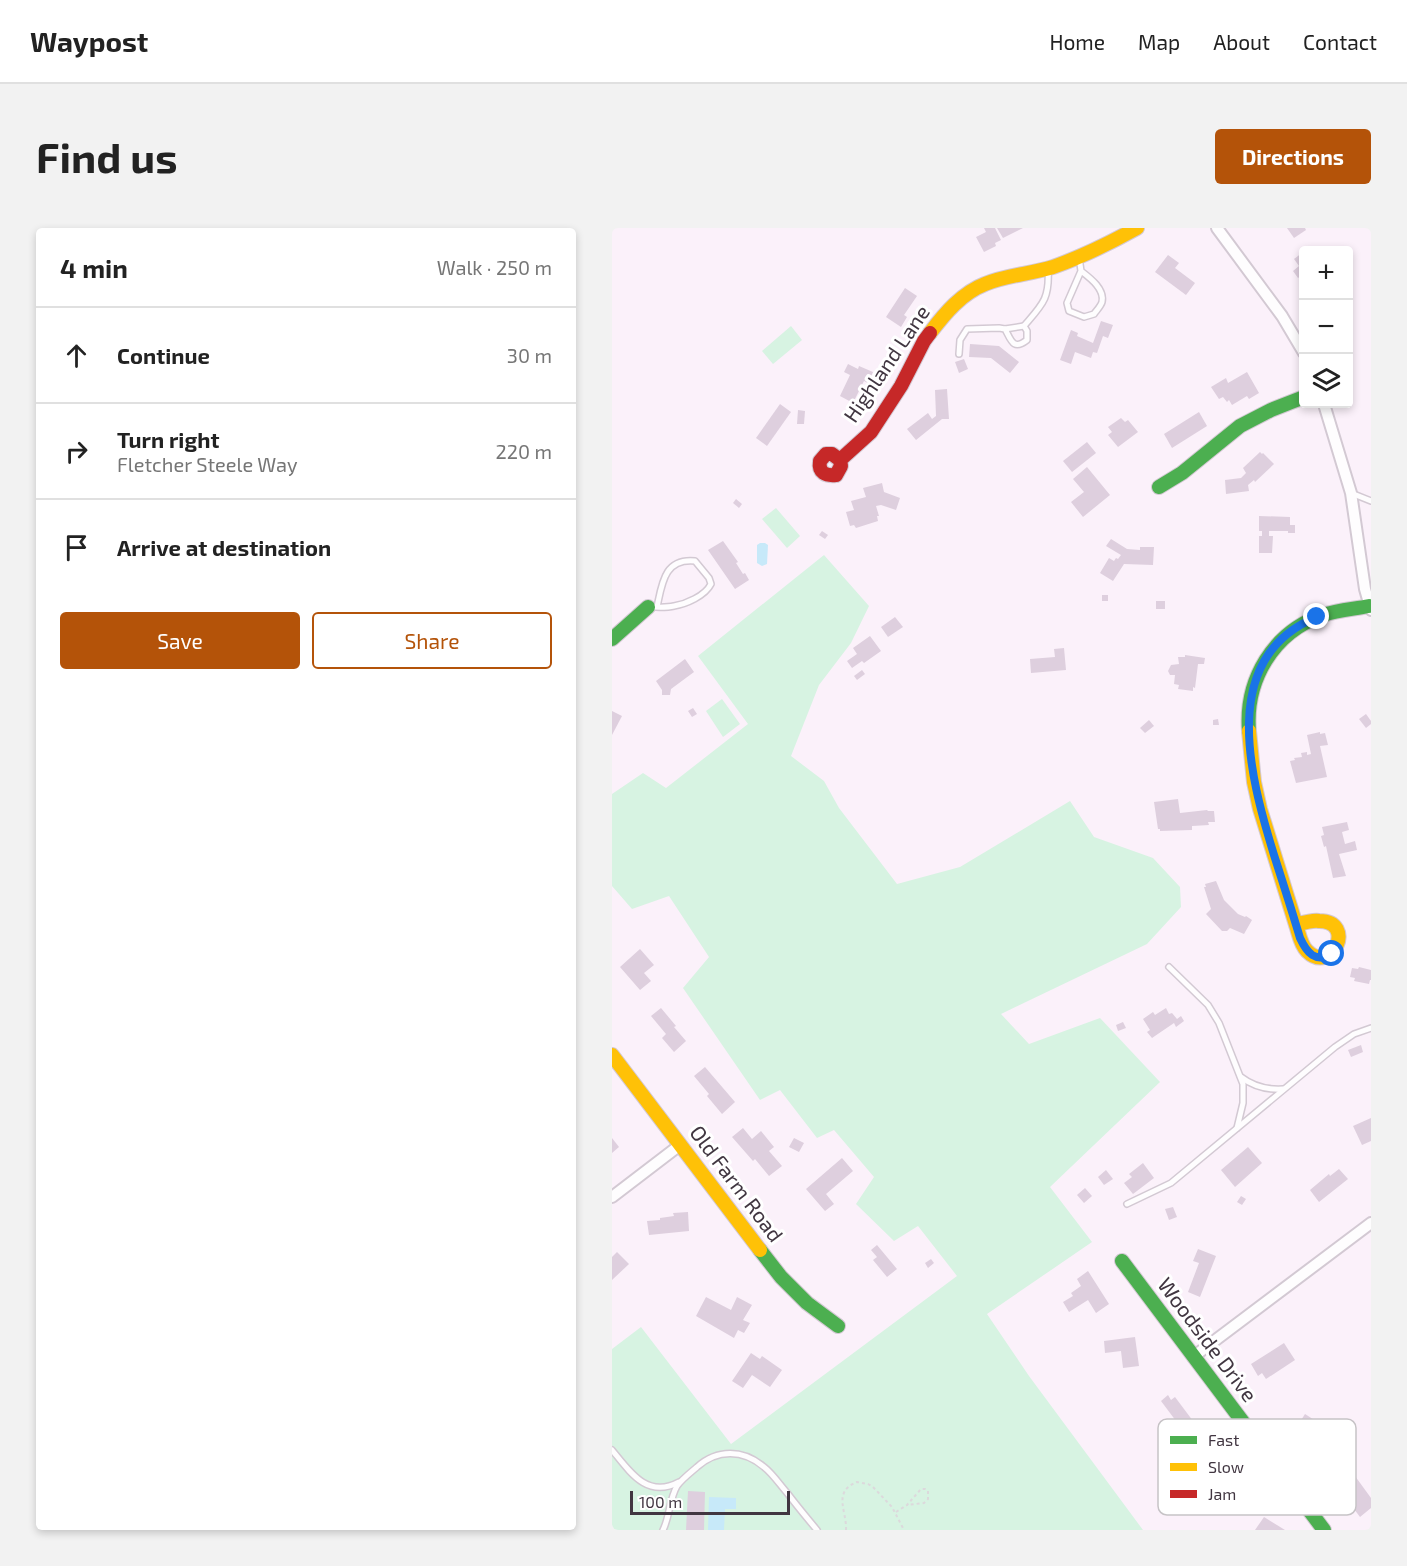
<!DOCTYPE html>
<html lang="en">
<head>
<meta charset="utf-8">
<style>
	:root { --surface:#fff; --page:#f2f2f2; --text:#222; --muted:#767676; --line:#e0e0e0; --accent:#b45309 }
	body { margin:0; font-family:"Exo 2",sans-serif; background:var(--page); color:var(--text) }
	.controls { position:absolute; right:18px; top:18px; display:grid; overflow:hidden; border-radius:6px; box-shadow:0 3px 9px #0003 }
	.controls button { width:54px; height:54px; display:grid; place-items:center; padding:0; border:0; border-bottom:2px solid var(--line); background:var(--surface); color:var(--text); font:30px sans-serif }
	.scale { position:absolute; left:18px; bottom:15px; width:160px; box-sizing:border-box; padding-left:6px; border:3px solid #413641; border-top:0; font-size:16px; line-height:21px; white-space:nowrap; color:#413641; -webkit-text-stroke:4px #fff; paint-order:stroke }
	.stop { position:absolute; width:18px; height:18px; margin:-14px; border:4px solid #1a73e8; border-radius:50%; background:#fff }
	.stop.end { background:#1a73e8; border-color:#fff; box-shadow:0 2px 6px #0008 }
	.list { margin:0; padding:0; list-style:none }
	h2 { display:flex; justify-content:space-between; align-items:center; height:78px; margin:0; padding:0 24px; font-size:26px }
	h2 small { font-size:20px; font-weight:400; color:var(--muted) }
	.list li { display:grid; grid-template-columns:39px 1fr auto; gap:18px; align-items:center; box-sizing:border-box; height:96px; padding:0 24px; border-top:2px solid var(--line) }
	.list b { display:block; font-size:22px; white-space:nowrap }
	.list p { margin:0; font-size:20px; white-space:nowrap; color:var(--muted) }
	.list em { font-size:20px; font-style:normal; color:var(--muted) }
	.actions { display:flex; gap:12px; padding:18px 24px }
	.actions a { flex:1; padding:14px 0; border:2px solid var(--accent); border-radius:6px; text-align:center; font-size:21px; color:var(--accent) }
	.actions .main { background:var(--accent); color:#fff }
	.icon { flex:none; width:33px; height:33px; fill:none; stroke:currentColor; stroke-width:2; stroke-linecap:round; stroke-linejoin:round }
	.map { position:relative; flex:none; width:759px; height:1302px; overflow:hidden; border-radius:6px }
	header { display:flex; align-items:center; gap:36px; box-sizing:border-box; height:84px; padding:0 30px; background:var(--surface); border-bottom:2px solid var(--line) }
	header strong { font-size:28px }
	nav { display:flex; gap:33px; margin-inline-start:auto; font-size:21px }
	.intro { display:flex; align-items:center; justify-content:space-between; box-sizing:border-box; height:144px; padding:0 36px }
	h1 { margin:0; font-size:42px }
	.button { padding:15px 27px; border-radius:6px; background:var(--accent); color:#fff; font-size:21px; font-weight:700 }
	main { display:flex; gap:36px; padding:0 36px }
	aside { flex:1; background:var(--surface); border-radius:6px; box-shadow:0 3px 9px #0003 }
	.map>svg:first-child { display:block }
</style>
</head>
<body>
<header>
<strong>Waypost</strong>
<nav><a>Home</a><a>Map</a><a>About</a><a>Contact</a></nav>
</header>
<div class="intro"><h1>Find us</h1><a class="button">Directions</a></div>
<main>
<aside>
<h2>4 min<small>Walk · 250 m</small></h2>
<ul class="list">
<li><svg class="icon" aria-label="ahead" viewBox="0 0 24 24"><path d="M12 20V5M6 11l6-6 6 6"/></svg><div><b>Continue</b></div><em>30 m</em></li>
<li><svg class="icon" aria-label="right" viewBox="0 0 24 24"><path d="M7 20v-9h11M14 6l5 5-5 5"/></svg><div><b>Turn right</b><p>Fletcher Steele Way</p></div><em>220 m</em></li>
<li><svg class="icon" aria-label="arrive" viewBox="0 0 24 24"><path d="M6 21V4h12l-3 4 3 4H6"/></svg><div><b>Arrive at destination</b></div></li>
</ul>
<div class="actions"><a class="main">Save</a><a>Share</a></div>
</aside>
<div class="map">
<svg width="759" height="1302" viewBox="0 0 759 1302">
	<rect width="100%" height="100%" fill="#fbf1fa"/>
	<g fill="#d7f3e2">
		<polygon points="179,98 190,112 161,136 150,123"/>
		<polygon points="164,280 188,308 175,320 150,291"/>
		<polygon points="212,327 257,378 239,415 207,457 179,528 212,553 227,580 285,656 348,639 458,573 482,609 541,630 568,659 569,679 535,716 389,786 417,816 488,790 548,854 438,959 480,1014 375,1086 417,1148 531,1302 0,1302 0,1121 29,1099 119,1216 345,1048 306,998 282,1013 244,976 262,949 222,902 205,910 168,862 148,872 71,760 97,729 57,668 20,681 0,658 0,566 31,545 54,560 136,496 86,428"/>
		<polygon points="110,471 128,496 111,509 94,483"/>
	</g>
	<g fill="#c7e9f9">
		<polygon points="148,315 153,315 156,317 155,336 150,338 145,335 145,317"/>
		<polygon points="97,1269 124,1270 124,1281 113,1281 112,1302 96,1302"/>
	</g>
	<g fill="#decfde">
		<polygon points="372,0 383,0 389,12 383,15 384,18 372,24 364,9 374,4"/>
		<polygon points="385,0 411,0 391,10"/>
		<polygon points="675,0 693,0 694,2 682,10"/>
		<polygon points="690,25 692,27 692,46 686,50 681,43 687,38 682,31"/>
		<polygon points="556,27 567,35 563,40 583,55 574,67 543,44"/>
		<polygon points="293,60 305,68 292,87 295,89 289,99 274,89"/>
		<polygon points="489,93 501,97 496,110 491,108 485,125 481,124 479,130 463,124 459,136 448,132 459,102 466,105 465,108 481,115"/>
		<polygon points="358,116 387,118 407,134 398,145 379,130 357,129"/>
		<polygon points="352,131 356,141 347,145 343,134"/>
		<polygon points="236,136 246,141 247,138 261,144 256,155 252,153 241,175 228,168 238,147 232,144"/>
		<polygon points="635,144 647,165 637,171 635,168 620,177 617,172 615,174 611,169 607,171 599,159 614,150 616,155"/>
		<polygon points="335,161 337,191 330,191 304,212 295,201 316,185 320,191 324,188 323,162"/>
		<polygon points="168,176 179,184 155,218 144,210"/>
		<polygon points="186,182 193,183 192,196 185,196"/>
		<polygon points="587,184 595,198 560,220 552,206"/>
		<polygon points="509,190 513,194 516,192 526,204 506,219 496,207 500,204 496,199"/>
		<polygon points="475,214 484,225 460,244 451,233"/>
		<polygon points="648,224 650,226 651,225 662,236 643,254 642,252 636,257 637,263 614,266 613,252 629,250 634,245 631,240"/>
		<polygon points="475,239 498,267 471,289 459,274 472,264 461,251"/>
		<polygon points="270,255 272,264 288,270 284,282 269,277 264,278 267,288 265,288 266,293 244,300 242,297 238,298 234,284 242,282 239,273 254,269 251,260"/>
		<polygon points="124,271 130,276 127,280 121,275"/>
		<polygon points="647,288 678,289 678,297 683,297 683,305 676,305 676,303 657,303 657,308 661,308 660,325 647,325 647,308 650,308 650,303 647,303"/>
		<polygon points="210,303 216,307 213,311 207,307"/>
		<polygon points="499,311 515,321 528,322 528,319 542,319 541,337 512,336 501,353 488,345 497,330 502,333 504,330 506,331 509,327 494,318"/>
		<polygon points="111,313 126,334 124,335 131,346 133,345 137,352 123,361 96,322"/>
		<rect x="490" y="367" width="6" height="6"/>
		<rect x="544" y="373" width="9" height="8"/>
		<polygon points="283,389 291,399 276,409 269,399"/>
		<polygon points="258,408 269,423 252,435 250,433 240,440 235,433 245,426 241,420"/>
		<polygon points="452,420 454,442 419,445 418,431 443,429 442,421"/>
		<polygon points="573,427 593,430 592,436 586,436 583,460 581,459 581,463 566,461 567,457 562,456 563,447 558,447 556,443 559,437 567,436 566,429 573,429"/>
		<polygon points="73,431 82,444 59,461 58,467 50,467 50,462 44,453"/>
		<polygon points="250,442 253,446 245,452 242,448"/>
		<polygon points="81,480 85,486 80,489 76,483"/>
		<polygon points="0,483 10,488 0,507"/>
		<polygon points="754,486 759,493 759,496 754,500 747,491"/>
		<polygon points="606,491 607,497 601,497 601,492"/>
		<polygon points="537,492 542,498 533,505 528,500"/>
		<polygon points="708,504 708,506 713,505 716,517 708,518 715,549 684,555 678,533 683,532 682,530 690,529 689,525 695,524 695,527 699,526 695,507"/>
		<polygon points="566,571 568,585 595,582 596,583 602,583 603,594 596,594 597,597 580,598 580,602 548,603 548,601 546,601 542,574"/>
		<polygon points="735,594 737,602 730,604 733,616 743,613 745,622 727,626 734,648 721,650 714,618 712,619 709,608 712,607 710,599"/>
		<polygon points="604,653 612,672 626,686 633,689 634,688 640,692 632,706 618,700 615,703 610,703 594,686 599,681 592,659 594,659 593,656"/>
		<polygon points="28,721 42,737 32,745 39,753 28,762 8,739"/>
		<polygon points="747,739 759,742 759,752 758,752 757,756 742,753 743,750 738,749 740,740 746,741"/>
		<polygon points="49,780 64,798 62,799 74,813 62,824 50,810 54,806 39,788"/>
		<polygon points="554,780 557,786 560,785 565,791 569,788 572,793 564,799 562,795 540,810 535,804 538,802 531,791 541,784 543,787"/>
		<polygon points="511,794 514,800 506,803 504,797"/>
		<polygon points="749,817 751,824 739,829 736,822"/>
		<polygon points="93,839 123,874 110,886 95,868 97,866 82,848"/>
		<polygon points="759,890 759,913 750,917 741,898"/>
		<polygon points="131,900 140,911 149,903 162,919 157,923 170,938 157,948 143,931 141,933 120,909"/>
		<polygon points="0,910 7,919 0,925"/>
		<polygon points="182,910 192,915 187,924 177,919"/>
		<polygon points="636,919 650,935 623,959 609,942"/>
		<polygon points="230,930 241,943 214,966 222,976 213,983 194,961"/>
		<polygon points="531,935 542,950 521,966 512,955 520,949 517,946"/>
		<polygon points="727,941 736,951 707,974 698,962 717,946 718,948"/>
		<polygon points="494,942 501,951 492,957 486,949"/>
		<polygon points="473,960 480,968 472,975 465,967"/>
		<polygon points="629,968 634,971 630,977 625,974"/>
		<polygon points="561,979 565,989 557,992 553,981"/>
		<polygon points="76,984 77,1003 37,1007 35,993 48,992 48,990 62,988 61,985"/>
		<polygon points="265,1017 285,1041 275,1049 261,1032 265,1029 259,1022"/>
		<polygon points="586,1021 604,1028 588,1069 576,1064 587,1035 581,1033"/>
		<polygon points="5,1024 17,1036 0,1052 0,1029"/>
		<polygon points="319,1031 322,1035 316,1040 313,1035"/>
		<polygon points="476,1043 497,1076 484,1085 476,1072 457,1084 451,1074 461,1068 459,1065 469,1058 465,1051"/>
		<polygon points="94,1069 119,1082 125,1069 140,1077 131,1092 138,1095 132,1105 126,1102 122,1110 84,1088"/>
		<polygon points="523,1109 527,1138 511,1140 509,1123 493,1125 492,1113"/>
		<polygon points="672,1115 683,1132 654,1151 650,1145 646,1148 639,1136"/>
		<polygon points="139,1125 148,1131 150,1128 170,1142 158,1159 140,1147 131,1160 120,1153"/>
		<polygon points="556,1167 559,1172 563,1169 581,1193 570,1201 549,1173"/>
		<polygon points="693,1186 724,1206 718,1215 713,1212 710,1217 684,1200"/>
		<polygon points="743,1248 759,1270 759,1280 748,1289 730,1265 733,1263 729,1259"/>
		<polygon points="76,1263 93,1264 92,1302 74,1302"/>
		<polygon points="652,1289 673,1302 643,1302"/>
	</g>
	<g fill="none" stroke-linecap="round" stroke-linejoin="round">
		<g stroke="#d3c9d3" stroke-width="8">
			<g id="lane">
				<path d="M467,29L469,43L455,75L457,83L472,89L482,86C484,83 489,78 490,74C493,61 478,50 469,43"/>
				<polyline points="393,101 412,98"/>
				<path d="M347,126L348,112L355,101L387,100L393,101C399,112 401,123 415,112V103L412,98C430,77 438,71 436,41"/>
				<polyline points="739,265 759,273"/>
				<path d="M37,379C45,379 54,380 62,378C74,376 93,368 99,356L97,350L83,333C52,330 50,356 45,379"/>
				<polyline points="557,739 596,777 607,795 631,856 631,875 625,900"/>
				<path d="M629,849C642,859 655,862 671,861"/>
				<polyline points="515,976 559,955 723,819 742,806 759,800"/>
				<path d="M0,1222C18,1244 35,1271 67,1254"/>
				<path d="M51,1302C58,1288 57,1272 65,1258C70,1251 78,1245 85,1239C105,1221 131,1221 152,1239C161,1246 168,1257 176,1266C185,1278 195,1290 205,1302"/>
			</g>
		</g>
		<g stroke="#d3c9d3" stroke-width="14">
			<g id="street">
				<polyline points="605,0 670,88 692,125"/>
				<polyline points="712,176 739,265 753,361 759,382"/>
				<polyline points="0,969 68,917"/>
				<polyline points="581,1129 759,995"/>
			</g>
		</g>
		<g stroke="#d3c9d3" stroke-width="16">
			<g id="fast">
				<polyline points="547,259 570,245 628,198 659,182 692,169"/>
				<polyline points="0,411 36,379"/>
				<path d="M637,503C633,452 661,404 711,387C726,382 742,381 757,378"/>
				<polyline points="148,1022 169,1049 195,1075 226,1098"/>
				<polyline points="510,1033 712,1302"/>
			</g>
		</g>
		<g stroke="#d3c9d3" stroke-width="16">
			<g id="slow">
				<path d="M318,105C333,85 350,65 373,56C394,47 419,46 441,39C469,29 498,15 525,0"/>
				<path d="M637,503L642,554L648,581L684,697C687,705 688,716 695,723C720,748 745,693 707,693C699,692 691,695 684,697"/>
				<polyline points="0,827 148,1022"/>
			</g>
		</g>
		<g stroke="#d3c9d3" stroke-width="16">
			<path id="jam" d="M228,232L220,226H214L208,233C206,245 214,248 224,247L229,238L228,232L259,204L289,158L312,113L318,105"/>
		</g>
		<g stroke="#dcd9dc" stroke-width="2" stroke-dasharray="3 3" stroke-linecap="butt">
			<polyline points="284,1284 295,1277 309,1261 313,1261 316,1263 316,1271 312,1275 295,1277"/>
			<path d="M234,1302C235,1283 220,1264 245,1254L256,1256L261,1259L280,1279L292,1302"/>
		</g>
		<use href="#lane" stroke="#fefdfe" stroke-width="5"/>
		<use href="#street" stroke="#fefdfe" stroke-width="10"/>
		<use href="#fast" stroke="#4caf50" stroke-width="14"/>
		<use href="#slow" stroke="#ffc107" stroke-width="14"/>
		<use href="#jam" stroke="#c62828" stroke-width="14"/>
	</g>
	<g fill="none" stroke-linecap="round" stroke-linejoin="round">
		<path stroke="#1a73e8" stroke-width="8" d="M705,389C605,429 638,549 662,627C671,655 680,683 688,710C695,725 703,735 720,726"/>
	</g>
	<g text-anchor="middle" stroke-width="6" stroke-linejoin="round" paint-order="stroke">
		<g font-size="21" fill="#413641" stroke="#fff">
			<text transform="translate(275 136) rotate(-56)" y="7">Highland Lane</text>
			<text transform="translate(124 956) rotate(53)" y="7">Old Farm Road</text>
			<text transform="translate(595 1112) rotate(53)" y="7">Woodside Drive</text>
		</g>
	</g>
	<rect x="546" y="1191" width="198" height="96" rx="9" fill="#fff" stroke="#c6c3c6" stroke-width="1.5"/>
	<rect x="558" y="1208" width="27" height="8" fill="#4caf50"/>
	<rect x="558" y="1235" width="27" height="8" fill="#ffc107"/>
	<rect x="558" y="1262" width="27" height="8" fill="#c62828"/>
	<g font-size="16" fill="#413641">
		<text x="596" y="1218">Fast</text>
		<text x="596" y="1245">Slow</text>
		<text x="596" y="1272">Jam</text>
	</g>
</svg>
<div class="controls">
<button>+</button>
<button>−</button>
<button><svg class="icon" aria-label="layers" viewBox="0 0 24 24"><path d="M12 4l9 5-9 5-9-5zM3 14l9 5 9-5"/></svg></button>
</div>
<div class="scale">100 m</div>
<div class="stop" style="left:720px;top:726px"></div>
<div class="stop end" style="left:705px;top:389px"></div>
</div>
</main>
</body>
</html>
